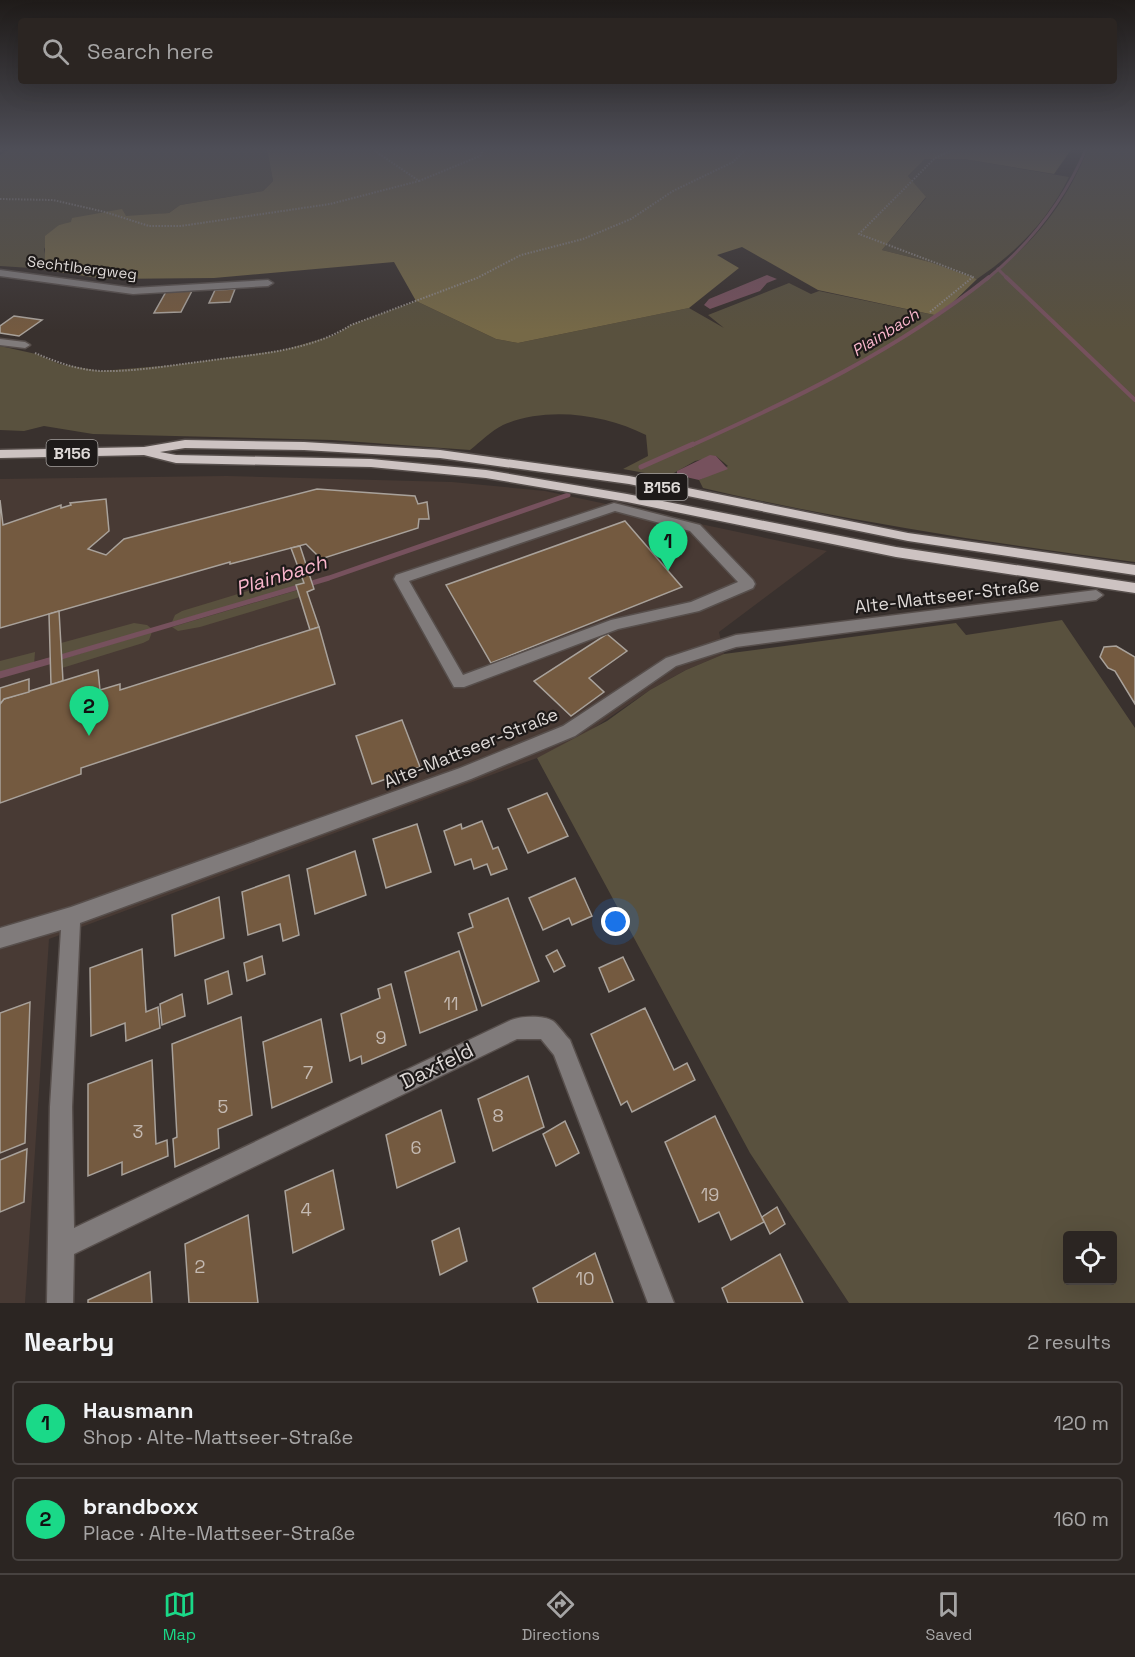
<!DOCTYPE html>
<html lang="en">
<head>
<meta charset="utf-8">
<style>
	:root { --surface:#2b2522; --page:#332d2a; --text:#f1f3f6; --muted:#a6a5a5; --line:#474240; --accent:#1ad988 }
	body { margin:0; font-family:"Space Grotesk",sans-serif; background:var(--page); color:var(--text) }
	.controls { position:absolute; right:18px; bottom:18px; display:grid; overflow:hidden; border-radius:6px; box-shadow:0 6px 24px #0002 }
	.controls button { width:54px; height:54px; display:grid; place-items:center; padding:0; border:0; border-bottom:2px solid var(--line); background:var(--surface); color:var(--text); font:30px sans-serif }
	.you { position:absolute; left:616px; top:922px; width:21px; height:21px; margin:-15px; border:4px solid #fff; border-radius:50%; background:#1a73e8; box-shadow:0 0 0 9px #1a73e833 }
	.badge { display:grid; place-items:center; width:39px; height:39px; border-radius:50%; background:var(--accent); color:#111; font-size:20px; font-weight:700 }
	.pin { position:absolute; translate:-50% -50px; filter:drop-shadow(0 2px 3px #0008) }
	.pin::after { content:''; position:absolute; top:32px; width:21px; height:18px; background:inherit; clip-path:polygon(0 0,100% 0,50% 100%) }
	.list { margin:0; padding:0; list-style:none }
	h2 { display:flex; justify-content:space-between; align-items:center; height:78px; margin:0; padding:0 24px; font-size:26px }
	h2 small { font-size:20px; font-weight:400; color:var(--muted) }
	.list li { display:grid; grid-template-columns:39px 1fr auto; gap:18px; align-items:center; box-sizing:border-box; height:84px; margin:0 12px 12px; padding:0 12px; border:2px solid var(--line); border-radius:6px }
	.list b { display:block; font-size:22px; white-space:nowrap }
	.list p { margin:0; font-size:20px; white-space:nowrap; color:var(--muted) }
	.list em { font-size:20px; font-style:normal; color:var(--muted) }
	.icon { flex:none; width:33px; height:33px; fill:none; stroke:currentColor; stroke-width:2; stroke-linecap:round; stroke-linejoin:round }
	.map { position:relative; flex:none; width:1135px; height:1303px; overflow:hidden }
	.search { position:absolute; background:var(--surface); box-shadow:0 6px 24px #0002; left:18px; right:18px; top:18px; height:66px; display:flex; align-items:center; gap:15px; box-sizing:border-box; padding:0 21px; border-radius:6px; color:var(--muted); font-size:22px }
	.sheet { height:270px; background:var(--surface) }
	nav { display:flex; justify-content:space-around; align-items:center; box-sizing:border-box; height:84px; border-top:2px solid var(--line); background:var(--surface); font-size:16px; color:var(--muted) }
	nav a { display:grid; justify-items:center; gap:3px }
	nav .on { color:var(--accent) }
	.map>svg:first-child { display:block }
</style>
</head>
<body>
<div class="map">
<svg width="1135" height="1303" viewBox="0 0 1135 1303">
	<rect width="100%" height="100%" fill="#39312e"/>
	<polygon fill="#483a34" points="227,476 452,482 545,491 827,551 719,632 724,654 686,670 650,690 579,738 537,758 49,939 25,1303 0,1303 0,479"/>
	<g fill="#59513e" fill-rule="evenodd">
		<polygon points="10,149 267,149 273,181 263,191 180,205 169,213 59,225 44,249 46,259 31,268 0,266 0,155"/>
		<path d="M1088,149H1135V562C990,543 845,521 703,488L699,480L728,466L716,456L695,461L667,477L623,469L648,456L646,435C604,414 547,406 503,425C491,431 480,442 470,450L332,440L93,434L44,426L24,431L0,430V346L36,354L60,364L100,371L174,365L283,350L335,335L351,325L416,301L496,339L518,343L689,308L724,328L708,315L789,283L811,294L819,291L939,316C1009,263 1053,233 1088,149Z"/>
		<path d="M925,159H964L1069,177C1048,220 1016,253 977,279L930,262L882,250L926,198L908,176Z"/>
		<polygon points="294,577 302,578 304,583 297,587 172,622 175,615 182,611"/>
		<polygon points="298,590 300,597 200,627 178,631 172,627"/>
		<path d="M1062,620L1135,728V1303H849L750,1153L537,758L607,721L650,690L686,670L724,654L956,623L966,635ZM1068,1236H1112V1280H1068Z"/>
		<polygon points="134,623 147,625 152,629 61,655 61,643"/>
		<polygon points="152,632 149,640 143,643 62,668 62,659"/>
		<polygon points="35,652 34,665 0,674 0,661"/>
	</g>
	<polygon fill="#766947" points="267,149 1065,149 1071,150 1054,174 964,159 925,159 908,176 926,197 882,250 930,262 977,279 939,316 818,290 742,247 717,255 739,268 689,308 518,343 496,339 416,301 394,262 214,278 105,279 31,268 45,259 45,236 59,225 71,222 72,218 122,209 126,216 169,213 180,205 263,191 273,181"/>
	<g fill="#76515d">
		<polygon points="767,275 777,279 767,283 760,291 710,309 704,305 709,299"/>
		<polygon points="710,455 716,456 728,469 699,480 677,475 677,471"/>
	</g>
	<g fill="none" stroke-linecap="round" stroke-linejoin="round">
		<g stroke="#76515d" stroke-width="3">
			<polyline points="998,269 1008,279"/>
			<path d="M987,279C1031,243 1064,201 1086,149"/>
		</g>
		<g stroke="#76515d" stroke-width="4">
			<polyline points="1006,277 1135,400"/>
			<path d="M690,446C795,399 899,349 989,277"/>
		</g>
		<g stroke="#76515d" stroke-width="5">
			<polyline points="641,467 693,444"/>
			<polyline points="44,662 329,578 568,495"/>
		</g>
		<polyline stroke="#76515d" stroke-width="7" points="0,675 49,661"/>
	</g>
	<g fill="#745a40" stroke="#a9a29b" stroke-width="1.5">
		<polygon points="193,289 181,312 154,313 167,290"/>
		<polygon points="235,289 230,302 209,303 215,290"/>
		<polygon points="14,316 42,320 19,336 0,333 0,326"/>
		<polygon points="317,489 415,496 418,504 427,502 429,519 419,519 418,528 321,559 306,544 230,564 230,562 0,628 0,500 3,525 61,505 61,508 71,505 70,503 106,499 109,531 88,549 106,555 124,539"/>
		<polygon points="625,521 682,587 491,663 446,585"/>
		<polygon points="300,546 314,589 307,592 319,627 310,630 296,585 304,583 291,548"/>
		<polygon points="59,611 63,681 51,685 49,614"/>
		<polygon points="319,627 335,684 81,768 81,774 0,803 0,704 4,699 98,670 100,690 120,684 120,690"/>
		<polygon points="607,634 627,651 589,678 604,692 571,716 534,681"/>
		<polygon points="1116,646 1135,657 1135,704 1115,671 1108,668 1100,657 1104,647"/>
		<polygon points="29,679 29,692 4,699 0,704 0,688"/>
		<polygon points="402,720 420,767 372,784 356,736"/>
		<polygon points="547,793 568,836 528,853 508,809"/>
		<polygon points="482,821 493,849 498,847 507,869 491,875 487,864 474,869 471,859 455,865 444,831 461,824 462,829"/>
		<polygon points="417,824 431,872 386,888 373,839"/>
		<polygon points="355,851 366,895 315,914 307,869"/>
		<polygon points="289,875 299,935 283,941 280,924 248,935 242,892"/>
		<polygon points="575,878 592,916 572,925 569,918 543,930 529,898"/>
		<polygon points="219,897 224,938 175,956 172,915"/>
		<polygon points="508,898 539,981 482,1006 458,933 473,927 469,914"/>
		<polygon points="142,949 146,1012 158,1007 160,1028 126,1041 125,1023 91,1036 90,968"/>
		<polygon points="557,950 565,966 554,972 546,956"/>
		<polygon points="459,951 477,1010 420,1033 405,972"/>
		<polygon points="262,956 265,974 247,981 244,963"/>
		<polygon points="623,957 634,980 609,992 599,968"/>
		<polygon points="228,971 232,994 208,1004 205,980"/>
		<polygon points="391,984 406,1045 362,1064 361,1056 350,1061 341,1014 380,998 378,989"/>
		<polygon points="182,994 185,1016 162,1025 160,1004"/>
		<polygon points="30,1002 25,1143 0,1153 0,1013"/>
		<polygon points="645,1008 674,1070 687,1063 695,1080 632,1112 627,1101 621,1105 591,1034"/>
		<polygon points="241,1017 252,1115 218,1129 219,1148 175,1167 173,1139 177,1137 172,1044"/>
		<polygon points="321,1019 332,1082 272,1108 263,1042"/>
		<polygon points="152,1060 156,1144 167,1140 168,1156 122,1175 122,1162 88,1176 88,1084"/>
		<polygon points="528,1076 544,1127 493,1151 478,1099"/>
		<polygon points="441,1110 455,1162 397,1188 386,1135"/>
		<polygon points="715,1116 764,1222 731,1240 719,1212 699,1222 665,1142"/>
		<polygon points="565,1121 579,1153 556,1166 543,1134"/>
		<polygon points="27,1149 24,1202 0,1212 0,1160"/>
		<polygon points="333,1170 344,1229 293,1253 285,1191"/>
		<polygon points="777,1207 785,1224 770,1234 762,1217"/>
		<polygon points="248,1215 258,1303 189,1303 185,1244"/>
		<polygon points="459,1228 467,1261 440,1275 432,1241"/>
		<polygon points="595,1253 613,1303 538,1303 533,1288"/>
		<polygon points="780,1254 803,1303 728,1303 722,1288"/>
		<polygon points="150,1272 152,1303 88,1303 88,1300"/>
	</g>
	<g fill="none" stroke-linecap="round" stroke-linejoin="round">
		<g stroke="#574f4c" stroke-width="3">
			<g id="minor">
				<polygon points="0,270 133,288 268,280 273,283 268,286 133,294 0,276"/>
				<polygon points="0,339 25,342 30,345 25,348 0,345"/>
				<path d="M614,503L700,525L753,580L755,584L753,588L699,611L618,629L464,687H454L394,579L396,575ZM615,511L690,531L738,582L691,602L611,620L463,675L409,581Z"/>
				<path d="M1096,590L1103,595L1096,600L736,647L676,666L575,736L471,779L80,923L72,1107L74,1228L509,1021C519,1016 543,1015 553,1021C559,1026 565,1035 570,1040L674,1303H648L554,1055L541,1039H517L74,1254L73,1303H47L50,1107L61,930L0,948V928L71,907L460,768L563,726L666,658L736,635Z"/>
			</g>
		</g>
		<g stroke="#574f4c" stroke-width="3">
			<polygon id="major" points="185,440 304,442 440,450 629,476 908,533 1135,565 1135,575 908,541 629,484 440,458 304,450 185,448 160,452 176,455 371,459 486,470 627,494 896,547 1135,583 1135,593 896,557 627,502 486,478 371,467 176,463 144,455 0,458 0,450 144,447"/>
		</g>
		<g stroke="#8b8582" stroke-width="2" stroke-dasharray="1.5 1.5" stroke-linecap="butt">
			<polyline points="0,151 3,149"/>
			<polyline points="419,181 480,156 484,149"/>
			<polyline points="0,199 53,200 105,212 149,226 181,226 330,204 419,181 372,149"/>
			<polyline points="930,312 973,277 859,234 935,158 956,149"/>
			<path d="M35,353C56,362 78,370 101,371C135,372 172,365 206,361C254,354 309,352 351,325L477,278L521,255L583,239L631,219L673,191L733,162L746,149"/>
		</g>
		<use href="#minor" fill="#807b7b" fill-rule="evenodd"/>
		<use href="#major" fill="#cdc3c2" fill-rule="evenodd"/>
	</g>
	<linearGradient id="sky" x2="0" y2="1"><stop stop-color="#1f1b19"/><stop offset="0.45" stop-color="#4e4e57"/><stop offset="1" stop-color="#4e4e57" stop-opacity="0"/></linearGradient>
	<rect width="1135" height="331" fill="url(#sky)"/>
	<g text-anchor="middle" stroke-width="4.5" stroke-linejoin="round" paint-order="stroke">
		<g font-size="15" fill="#ded9d7" stroke="#1e1a19">
			<text transform="translate(82 268) rotate(7)" y="5">Sechtlbergweg</text>
		</g>
		<g font-size="16" font-style="italic" fill="#fab7cd" stroke="#1e1a19">
			<text transform="translate(885 332) rotate(-32)" y="6">Plainbach</text>
		</g>
		<g fill="#1e1a19" stroke="#a4a09e" stroke-width="1.5">
			<rect x="46.5" y="440" width="51" height="26" rx="4.5"/>
			<rect x="636.5" y="474" width="51" height="26" rx="4.5"/>
		</g>
		<g font-size="16" font-weight="bold" fill="#ded9d7">
			<text x="72" y="459">B156</text>
			<text x="662" y="493">B156</text>
		</g>
		<g font-size="18" fill="#ded9d7" stroke="#1e1a19">
			<text transform="translate(947 596) rotate(-7)" y="6">Alte-Mattseer-Straße</text>
			<text transform="translate(471 748) rotate(-22)" y="6">Alte-Mattseer-Straße</text>
		</g>
		<g font-size="18" fill="#c4b9b1">
			<text x="451" y="1010">11</text>
			<text x="381" y="1044">9</text>
			<text x="308" y="1079">7</text>
			<text x="223" y="1113">5</text>
			<text x="498" y="1122">8</text>
			<text x="138" y="1138">3</text>
			<text x="416" y="1154">6</text>
			<text x="710" y="1201">19</text>
			<text x="306" y="1216">4</text>
			<text x="200" y="1273">2</text>
			<text x="585" y="1285">10</text>
		</g>
		<g font-size="20" font-style="italic" fill="#fab7cd" stroke="#1e1a19">
			<text transform="translate(281 575) rotate(-17)" y="7">Plainbach</text>
		</g>
		<g font-size="21" fill="#ded9d7" stroke="#1e1a19">
			<text transform="translate(437 1066) rotate(-26)" y="7">Daxfeld</text>
		</g>
	</g>
</svg>
<div class="controls">
<button><svg class="icon" aria-label="locate" viewBox="0 0 24 24"><circle cx="12" cy="12" r="6"/><path d="M12 2v4M12 18v4M2 12h4M18 12h4"/></svg></button>
</div>
<div class="you"></div>
<div class="pin badge" style="left:668px;top:571px">1</div>
<div class="pin badge" style="left:89px;top:736px">2</div>
<div class="search"><svg class="icon" aria-label="search" viewBox="0 0 24 24"><circle cx="10" cy="10" r="6"/><path d="M15 15l6 6"/></svg>Search here</div>
</div>
<section class="sheet">
<h2>Nearby<small>2 results</small></h2>
<ul class="list">
<li><span class="badge">1</span><div><b>Hausmann</b><p>Shop · Alte-Mattseer-Straße</p></div><em>120 m</em></li>
<li><span class="badge">2</span><div><b>brandboxx</b><p>Place · Alte-Mattseer-Straße</p></div><em>160 m</em></li>
</ul>
</section>
<nav>
<a class="on"><svg class="icon" aria-label="map" viewBox="0 0 24 24"><path d="M3 6l6-2 6 2 6-2v14l-6 2-6-2-6 2zM9 4v14M15 6v14"/></svg>Map</a>
<a><svg class="icon" aria-label="directions" viewBox="0 0 24 24"><path d="M12 3l9 9-9 9-9-9zM9 14v-3h6M13 9l2 2-2 2"/></svg>Directions</a>
<a><svg class="icon" aria-label="saved" viewBox="0 0 24 24"><path d="M7 4h10v16l-5-4-5 4z"/></svg>Saved</a>
</nav>
</body>
</html>
